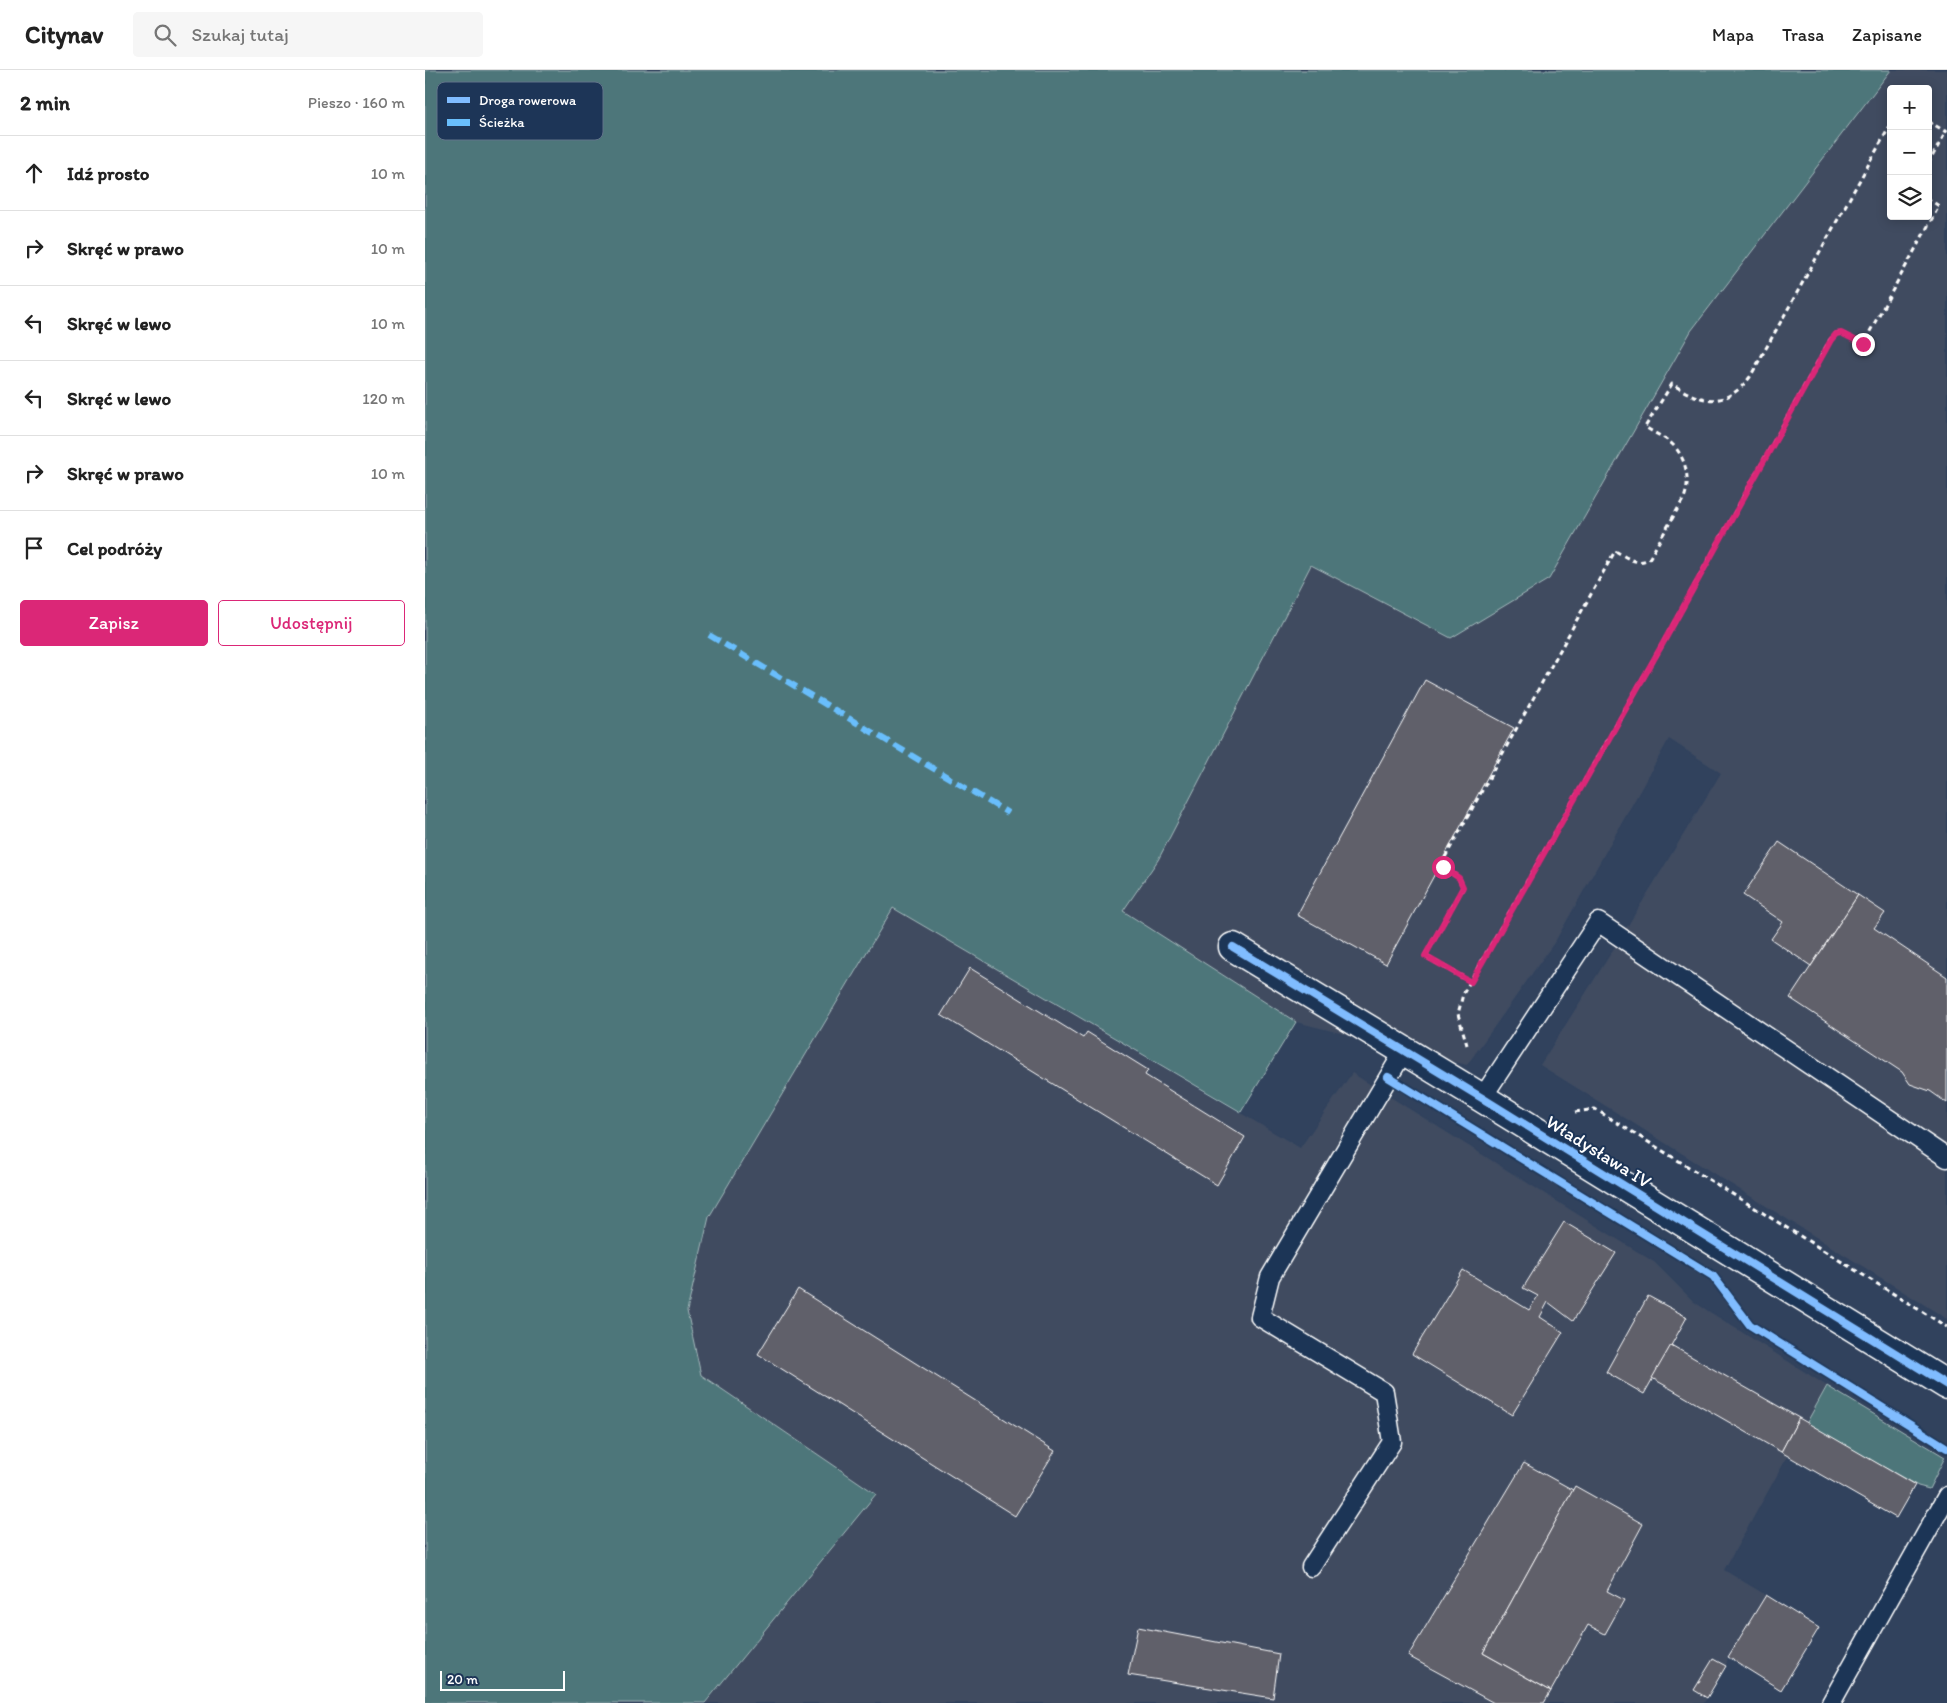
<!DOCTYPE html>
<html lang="pl">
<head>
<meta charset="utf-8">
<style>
	:root { --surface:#fff; --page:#f6f6f6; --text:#222; --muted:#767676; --line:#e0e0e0; --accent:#db2777 }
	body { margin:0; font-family:Itim,sans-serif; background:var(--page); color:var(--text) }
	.controls { position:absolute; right:15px; top:15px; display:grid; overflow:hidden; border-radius:5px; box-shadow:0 2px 12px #0003 }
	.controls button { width:45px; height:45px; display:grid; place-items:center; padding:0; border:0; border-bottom:1px solid var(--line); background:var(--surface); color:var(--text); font:25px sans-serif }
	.scale { position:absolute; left:15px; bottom:12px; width:125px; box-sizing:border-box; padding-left:5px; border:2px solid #fff; border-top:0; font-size:14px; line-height:18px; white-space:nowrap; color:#fff; -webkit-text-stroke:4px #1d3557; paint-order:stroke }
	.stop { position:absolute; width:15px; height:15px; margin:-11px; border:4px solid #db2777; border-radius:50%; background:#fff }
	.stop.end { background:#db2777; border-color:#fff; box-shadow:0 1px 5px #0008 }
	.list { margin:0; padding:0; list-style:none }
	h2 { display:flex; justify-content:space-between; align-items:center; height:65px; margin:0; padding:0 20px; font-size:21px }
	h2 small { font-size:16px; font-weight:400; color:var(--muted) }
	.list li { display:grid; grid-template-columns:32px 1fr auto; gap:15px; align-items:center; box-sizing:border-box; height:75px; padding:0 20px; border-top:1px solid var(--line) }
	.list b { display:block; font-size:19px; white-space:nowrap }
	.list em { font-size:16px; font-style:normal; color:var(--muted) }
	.actions { display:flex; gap:10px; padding:15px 20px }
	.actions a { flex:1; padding:11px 0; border:1px solid var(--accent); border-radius:5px; text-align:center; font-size:18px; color:var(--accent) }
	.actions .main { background:var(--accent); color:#fff }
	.icon { flex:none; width:28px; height:28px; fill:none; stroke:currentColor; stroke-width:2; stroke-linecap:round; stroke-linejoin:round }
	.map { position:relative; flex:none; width:1522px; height:1633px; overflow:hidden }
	header { display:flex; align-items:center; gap:30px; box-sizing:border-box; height:70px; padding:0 25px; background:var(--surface); border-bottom:1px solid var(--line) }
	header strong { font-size:24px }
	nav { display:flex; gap:28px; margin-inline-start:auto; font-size:18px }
	.search { width:350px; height:45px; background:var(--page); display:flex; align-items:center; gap:12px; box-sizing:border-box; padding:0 18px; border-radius:5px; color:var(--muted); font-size:19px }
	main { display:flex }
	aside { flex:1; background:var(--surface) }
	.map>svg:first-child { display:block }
</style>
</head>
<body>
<header>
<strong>Citynav</strong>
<div class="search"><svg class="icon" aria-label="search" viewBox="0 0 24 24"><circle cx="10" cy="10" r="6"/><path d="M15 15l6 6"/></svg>Szukaj tutaj</div>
<nav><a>Mapa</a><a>Trasa</a><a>Zapisane</a></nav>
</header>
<main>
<aside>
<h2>2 min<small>Pieszo · 160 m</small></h2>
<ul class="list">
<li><svg class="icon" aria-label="ahead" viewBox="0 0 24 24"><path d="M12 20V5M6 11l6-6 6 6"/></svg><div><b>Idź prosto</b></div><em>10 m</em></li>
<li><svg class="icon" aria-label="right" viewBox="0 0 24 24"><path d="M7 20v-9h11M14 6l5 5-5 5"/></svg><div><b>Skręć w prawo</b></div><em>10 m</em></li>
<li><svg class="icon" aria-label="left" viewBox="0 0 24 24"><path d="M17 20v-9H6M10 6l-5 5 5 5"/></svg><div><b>Skręć w lewo</b></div><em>10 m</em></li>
<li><svg class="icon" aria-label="left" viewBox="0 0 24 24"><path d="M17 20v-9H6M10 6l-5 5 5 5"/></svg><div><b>Skręć w lewo</b></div><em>120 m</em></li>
<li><svg class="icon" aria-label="right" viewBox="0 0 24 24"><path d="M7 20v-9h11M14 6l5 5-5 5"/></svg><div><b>Skręć w prawo</b></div><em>10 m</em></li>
<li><svg class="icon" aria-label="arrive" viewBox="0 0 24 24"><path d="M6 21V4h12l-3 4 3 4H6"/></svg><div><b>Cel podróży</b></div></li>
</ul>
<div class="actions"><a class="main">Zapisz</a><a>Udostępnij</a></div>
</aside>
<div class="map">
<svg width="1522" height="1633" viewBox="0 0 1522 1633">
	<rect width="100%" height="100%" fill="#31425d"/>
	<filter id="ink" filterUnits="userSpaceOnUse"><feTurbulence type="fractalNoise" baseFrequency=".02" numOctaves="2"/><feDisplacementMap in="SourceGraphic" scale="10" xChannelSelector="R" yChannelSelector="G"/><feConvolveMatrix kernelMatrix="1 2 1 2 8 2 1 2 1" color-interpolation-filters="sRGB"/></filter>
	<g filter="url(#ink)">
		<g fill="#3f4b61" fill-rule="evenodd">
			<path d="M1466,0H1522V1249L1115,995L1183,888L1296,703L1244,669L1131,870L1042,995L871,952L698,841L733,790L886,494L1026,568L1124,509L1266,261ZM1466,19H1503V146H1466Z"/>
			<polygon points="468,838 875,1078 927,1003 1229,1192 1269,1232 1402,1316 1299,1500 1341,1525 1303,1587 1301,1596 1279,1633 280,1633 451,1424 276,1305 262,1241 284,1147"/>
		</g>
		<g fill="#4d767a" stroke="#a6babc">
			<polygon points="0,0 1466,0 1266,261 1124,509 1026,568 886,495 733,790 698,841 871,952 816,1042 468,838 284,1147 262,1241 276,1305 451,1424 280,1633 0,1633"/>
			<polygon points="1402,1316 1520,1387 1504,1419 1493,1416 1381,1354"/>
		</g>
		<g fill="#61606b" stroke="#fff">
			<polygon points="1000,610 1089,658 961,894 872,845"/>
			<polygon points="1354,772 1433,825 1386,896 1346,869 1358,852 1318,825"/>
			<polygon points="1433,825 1460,843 1449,858 1522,907 1522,1033 1505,1021 1485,1014 1477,1002 1365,928"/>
			<polygon points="545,898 658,968 662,962 723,1000 720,1005 820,1067 792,1115 516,945"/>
			<polygon points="1139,1152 1191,1183 1148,1251 1123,1232 1115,1247 1138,1262 1087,1345 987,1284 1038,1200 1104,1240 1113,1226 1098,1218"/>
			<polygon points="373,1219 630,1381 590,1446 333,1284"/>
			<polygon points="1223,1226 1262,1247 1219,1324 1181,1302"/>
			<polygon points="1246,1275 1374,1348 1356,1382 1227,1308"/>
			<polygon points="1374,1348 1490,1415 1471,1448 1356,1382"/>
			<polygon points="1099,1393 1148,1420 1058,1583 1126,1621 1119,1633 1069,1633 983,1586"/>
			<polygon points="1150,1416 1218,1454 1182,1521 1199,1530 1180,1564 1163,1555 1126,1621 1058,1583"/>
			<polygon points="1341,1525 1394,1558 1356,1620 1303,1587"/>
			<polygon points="713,1557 854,1584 848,1628 703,1605"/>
			<polygon points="1288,1589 1301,1596 1282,1628 1269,1620"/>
		</g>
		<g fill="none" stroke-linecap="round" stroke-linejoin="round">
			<g stroke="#fff" stroke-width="21">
				<g id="service">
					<polyline points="1057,1028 1173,852 1522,1088"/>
					<polyline points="886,1497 967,1372 959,1322 835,1247 845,1207 979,981"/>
					<polyline points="1406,1633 1522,1426"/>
				</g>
			</g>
			<g stroke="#fff" stroke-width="31">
				<polyline id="minor" points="808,877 1057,1028 1522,1315"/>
			</g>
			<g stroke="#fff" stroke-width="3" stroke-dasharray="5 4" stroke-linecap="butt">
				<polyline points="1503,51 1521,62"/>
				<polyline points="1503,94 1522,60"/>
				<path d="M1046,912L1000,886L1038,817L1034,808L1018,797V791L1190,481C1202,487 1211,496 1224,489L1259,428C1266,411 1261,387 1247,374C1239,367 1229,363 1220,357L1247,314C1278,334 1301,338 1325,307L1466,54"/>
				<polyline points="1042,975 1033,944 1038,924 1237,575 1405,270 1411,264 1416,263 1438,274 1514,136 1503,129"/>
				<polyline points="1150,1042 1170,1039 1522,1257"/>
			</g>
			<use href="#service" stroke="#1d3557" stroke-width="18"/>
			<use href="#minor" stroke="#1d3557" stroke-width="28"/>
			<polyline stroke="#69befc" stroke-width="6" stroke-dasharray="12 6" stroke-linecap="butt" points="284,565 583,743"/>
			<g stroke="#1d3557" stroke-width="11">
				<g id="cycleway">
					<polyline points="808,877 1057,1028 1522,1315"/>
					<polyline points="963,1007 1288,1206 1325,1255 1522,1378"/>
				</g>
			</g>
			<use href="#cycleway" stroke="#80bcff" stroke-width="8"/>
		</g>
	</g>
	<g fill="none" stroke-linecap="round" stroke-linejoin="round" filter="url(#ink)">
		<polyline stroke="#db2777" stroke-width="6" points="1018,797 1034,808 1038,817 1000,886 1046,912 1237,575 1406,270 1411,264 1416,263 1438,274"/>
	</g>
	<g text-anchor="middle" stroke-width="4" stroke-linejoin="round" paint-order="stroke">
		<g font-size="19" fill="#fff" stroke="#1d3557">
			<text transform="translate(1174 1081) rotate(32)" y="7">Władysława IV</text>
		</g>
	</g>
	<rect x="12" y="12" width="166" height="58" rx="8" fill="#1d3557" stroke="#617289" stroke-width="1"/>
	<rect x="22" y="27" width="23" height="6" fill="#80bcff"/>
	<rect x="22" y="49" width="23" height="7" fill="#69befc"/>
	<g font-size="14" fill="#fff">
		<text x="54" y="35">Droga rowerowa</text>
		<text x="54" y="57">Ścieżka</text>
	</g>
</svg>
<div class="controls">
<button>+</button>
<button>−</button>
<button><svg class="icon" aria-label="layers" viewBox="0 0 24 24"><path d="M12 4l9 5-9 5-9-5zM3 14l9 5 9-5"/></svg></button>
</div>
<div class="scale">20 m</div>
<div class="stop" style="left:1018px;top:797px"></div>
<div class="stop end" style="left:1438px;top:274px"></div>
</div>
</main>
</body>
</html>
